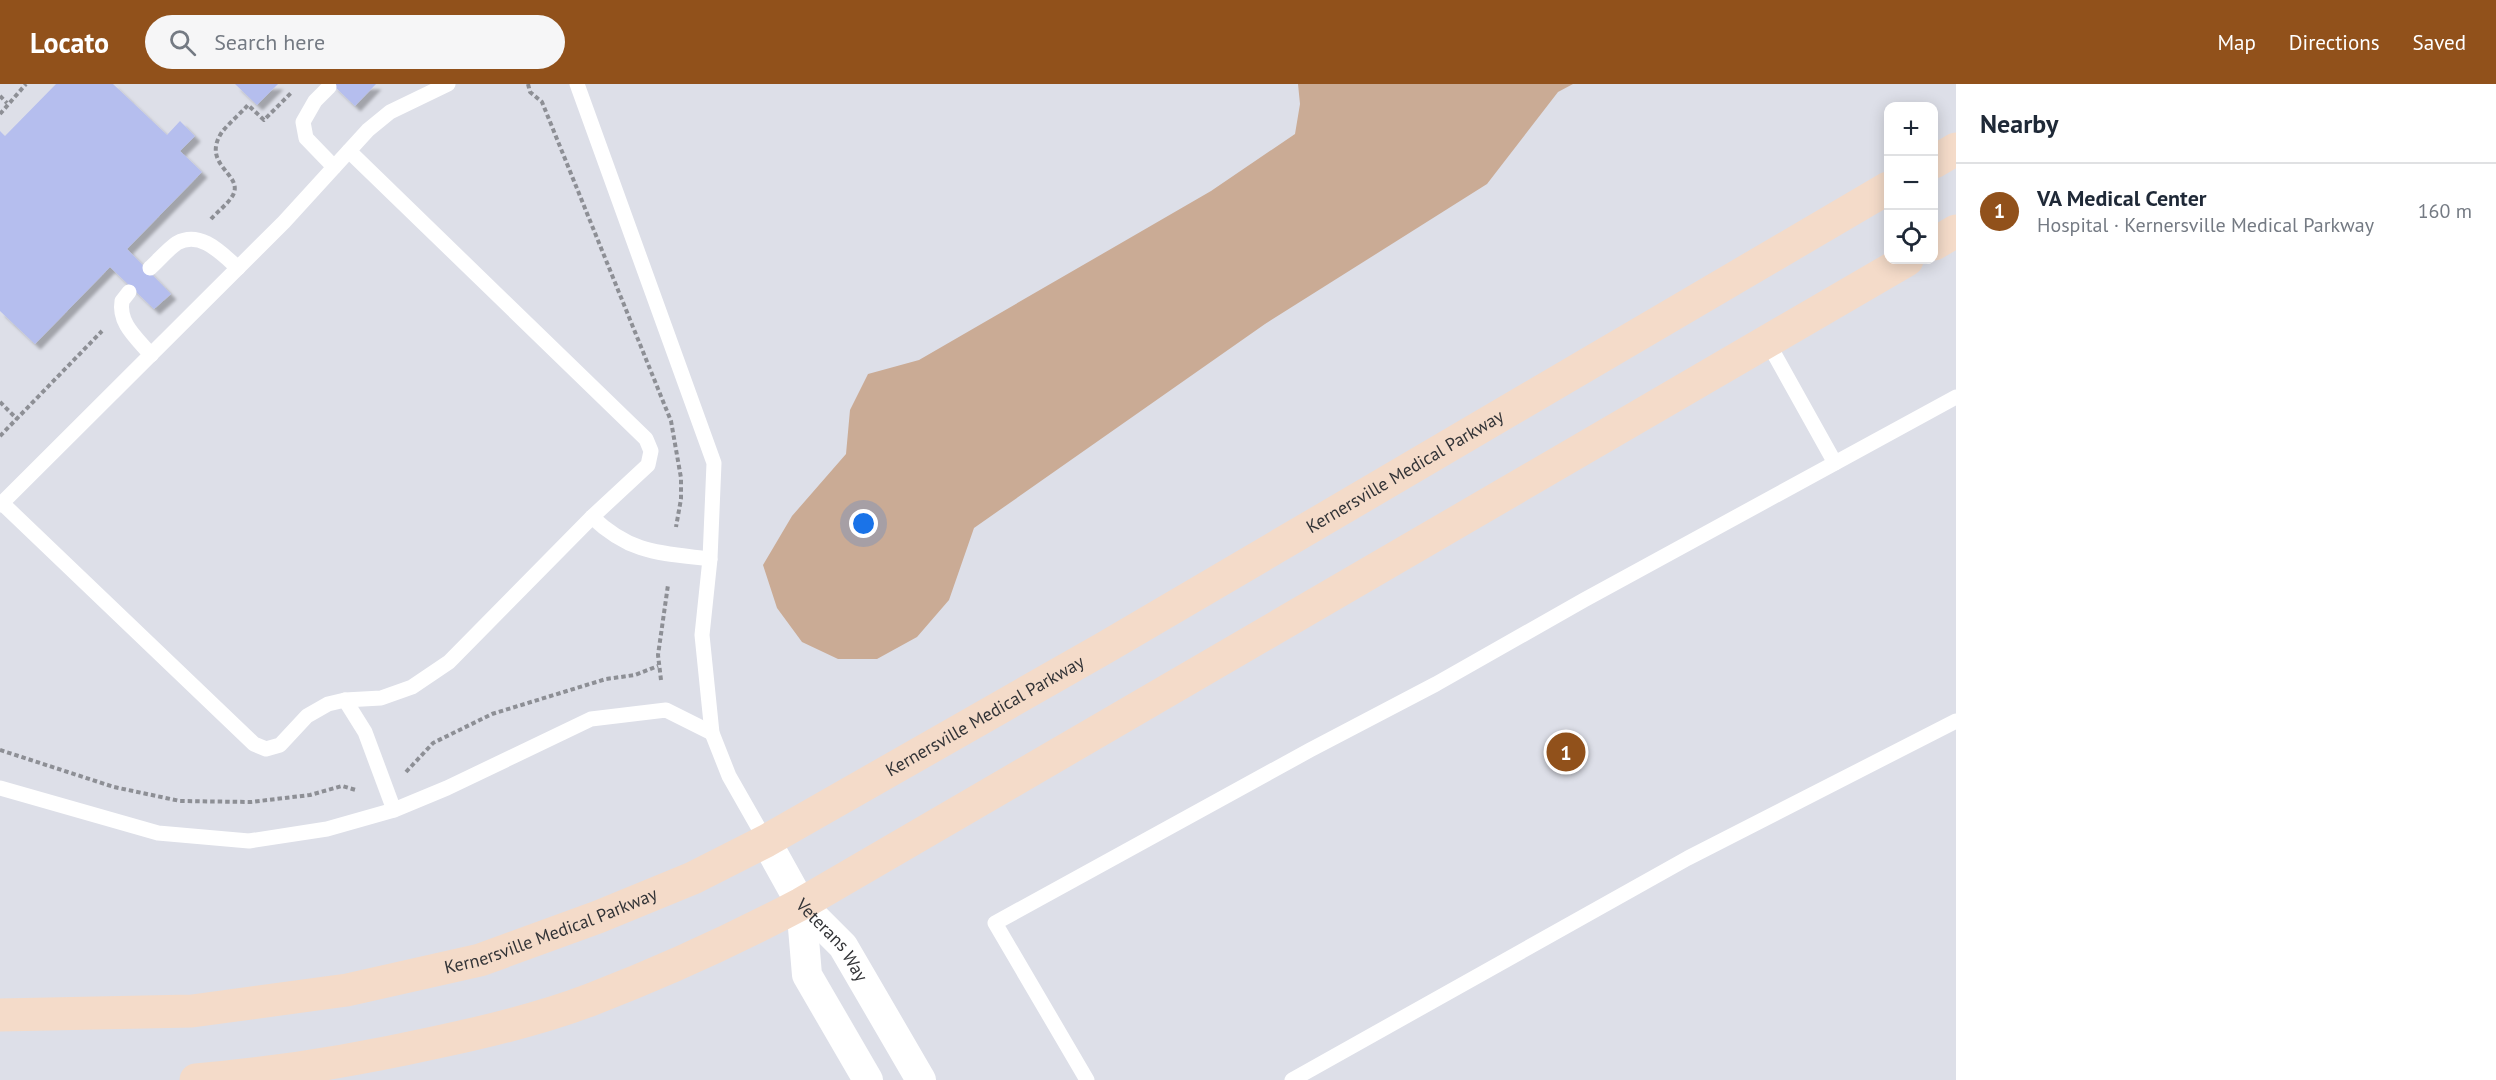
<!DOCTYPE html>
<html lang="en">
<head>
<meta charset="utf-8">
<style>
	:root { --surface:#fff; --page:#f6f6f7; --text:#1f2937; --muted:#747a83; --line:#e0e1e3; --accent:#91511b }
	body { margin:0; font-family:"PT Sans",sans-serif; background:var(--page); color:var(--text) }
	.controls { position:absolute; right:18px; top:18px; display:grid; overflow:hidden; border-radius:12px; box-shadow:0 3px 15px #0003 }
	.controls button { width:54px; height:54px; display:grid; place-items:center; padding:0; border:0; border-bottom:2px solid var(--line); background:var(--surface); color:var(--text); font:30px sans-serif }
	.you { position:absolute; left:864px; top:440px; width:21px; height:21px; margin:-15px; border:4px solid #fff; border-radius:50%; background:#1a73e8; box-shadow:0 0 0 9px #1a73e833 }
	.badge { display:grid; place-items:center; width:39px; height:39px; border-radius:50%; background:var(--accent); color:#fff; font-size:20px; font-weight:700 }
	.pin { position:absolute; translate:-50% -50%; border:3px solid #fff; box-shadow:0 2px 6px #0006 }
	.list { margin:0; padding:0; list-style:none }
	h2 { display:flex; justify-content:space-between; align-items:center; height:78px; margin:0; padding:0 24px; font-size:26px }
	h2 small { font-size:20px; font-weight:400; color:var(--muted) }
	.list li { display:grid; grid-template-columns:39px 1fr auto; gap:18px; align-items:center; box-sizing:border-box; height:96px; padding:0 24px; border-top:2px solid var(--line) }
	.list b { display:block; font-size:22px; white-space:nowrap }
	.list p { margin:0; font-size:20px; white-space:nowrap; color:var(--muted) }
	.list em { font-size:20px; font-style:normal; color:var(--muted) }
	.icon { flex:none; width:33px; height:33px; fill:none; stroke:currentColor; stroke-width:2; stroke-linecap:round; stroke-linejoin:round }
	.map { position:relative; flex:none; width:1956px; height:996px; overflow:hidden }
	header { display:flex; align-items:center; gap:36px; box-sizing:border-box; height:84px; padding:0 30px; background:var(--accent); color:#fff }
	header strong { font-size:28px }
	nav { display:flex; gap:33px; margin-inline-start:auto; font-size:21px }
	.search { width:420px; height:54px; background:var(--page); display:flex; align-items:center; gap:15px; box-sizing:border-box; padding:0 21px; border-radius:33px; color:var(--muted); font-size:22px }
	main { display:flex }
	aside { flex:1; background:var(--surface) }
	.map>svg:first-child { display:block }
</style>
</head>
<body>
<header>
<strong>Locato</strong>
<div class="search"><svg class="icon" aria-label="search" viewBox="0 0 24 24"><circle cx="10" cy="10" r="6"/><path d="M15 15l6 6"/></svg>Search here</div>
<nav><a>Map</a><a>Directions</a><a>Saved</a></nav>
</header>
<main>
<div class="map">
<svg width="1956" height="996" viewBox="0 0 1956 996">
	<defs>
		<filter id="shadow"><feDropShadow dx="5.5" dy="5.5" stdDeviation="1.5" flood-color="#0004"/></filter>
	</defs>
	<rect width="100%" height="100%" fill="#dddfe8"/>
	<polygon fill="#caab95" points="1298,0 1573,0 1558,8 1487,100 1265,240 974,444 949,516 917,553 877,575 838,575 802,558 777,524 763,481 792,432 846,370 850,326 868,290 919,276 1211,107 1295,50 1300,20"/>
	<g fill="#b5beee" filter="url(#shadow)">
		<polygon points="56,0 113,0 167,51 180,37 195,52 180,67 202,88 127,165 171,210 154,225 110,183 35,260 0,227 0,47 5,52"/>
		<polygon points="235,0 278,0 257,21"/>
		<polygon points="332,0 376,0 355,22"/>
	</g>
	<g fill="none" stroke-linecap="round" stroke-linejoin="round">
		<g stroke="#8d8f95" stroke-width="4" stroke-dasharray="4.5 3" stroke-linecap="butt">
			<polyline points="528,0 530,8 542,18 671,337 681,394 681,415 676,443"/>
			<polyline points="0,12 7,19"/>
			<polyline points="0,30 26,0"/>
			<path d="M211,135C217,128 228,120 233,111C244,90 200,81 222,48C229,39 240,30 248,21L264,36L291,9"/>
			<polyline points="0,318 17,335"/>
			<polyline points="0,352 102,247"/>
			<polyline points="661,596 658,571 668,501"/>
			<polyline points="0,666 114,703 180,717 251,718 310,711 342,702 356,706"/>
			<polyline points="406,688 433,659 492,630 606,595 635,591 658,582"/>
		</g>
		<g stroke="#fff" stroke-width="15">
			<polyline points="577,0 714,379 710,475 702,551 712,649 729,692 766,757"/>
			<polyline points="329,3 315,17 303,38 306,54 334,83"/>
			<path d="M150,184C158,177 168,165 177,159C201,146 222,170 238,184"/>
			<path d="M129,208L122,217C118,240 138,255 151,271"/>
			<polyline points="1767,257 1835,379"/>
			<polyline points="2,419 254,660 266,665 280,661 307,632 328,620 345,616 381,614 412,603 449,578 592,433 648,381 651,367 646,355 349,67"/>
			<polyline points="0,421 284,138 368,46 390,28 448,0"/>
			<path d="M592,433C631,470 660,469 710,475"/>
			<polyline points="345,616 365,648 394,726"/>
			<polyline points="0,704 158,749 249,757 327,745 394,726 447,704 591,635 666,626 712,649"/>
			<polyline points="1087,996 995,839 1310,666 1436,600 1584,516 1956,313"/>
			<polyline points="1292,996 1688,774 1956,637"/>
		</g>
		<g stroke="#fff" stroke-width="30">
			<path id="s1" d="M766,757L801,820L843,862L921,996"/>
			<polyline points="801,820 807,891 868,996"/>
		</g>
		<g stroke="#f4dbc9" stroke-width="33">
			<polyline points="1934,78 1956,65"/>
			<polyline points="1934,160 1956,147"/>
			<path id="s2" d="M0,931L192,927L347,906L480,876L598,833L693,794L766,757L1106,563L1888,104"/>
			<path d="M196,996C278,989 352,977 433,959C486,948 540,935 590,916C663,888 733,856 801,820L1907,176"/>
		</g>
	</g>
	<g text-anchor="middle" stroke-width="4.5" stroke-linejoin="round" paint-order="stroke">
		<g font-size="18" fill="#333437" stroke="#eaecf5">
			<text dy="6" stroke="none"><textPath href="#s2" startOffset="1533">Kernersville Medical Parkway</textPath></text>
			<text dy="6" stroke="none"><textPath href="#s2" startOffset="1047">Kernersville Medical Parkway</textPath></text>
			<text dy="6" stroke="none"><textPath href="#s2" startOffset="561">Kernersville Medical Parkway</textPath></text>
			<text dy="6" stroke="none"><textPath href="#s1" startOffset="120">Veterans Way</textPath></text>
		</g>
	</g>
</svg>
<div class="controls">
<button>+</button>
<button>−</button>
<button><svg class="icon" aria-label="locate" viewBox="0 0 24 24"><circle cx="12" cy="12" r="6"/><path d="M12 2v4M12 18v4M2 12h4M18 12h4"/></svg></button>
</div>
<div class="you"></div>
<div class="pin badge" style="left:1566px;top:668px">1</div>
</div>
<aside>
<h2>Nearby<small></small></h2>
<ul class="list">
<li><span class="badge">1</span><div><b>VA Medical Center</b><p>Hospital · Kernersville Medical Parkway</p></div><em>160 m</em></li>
</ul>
</aside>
</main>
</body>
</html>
